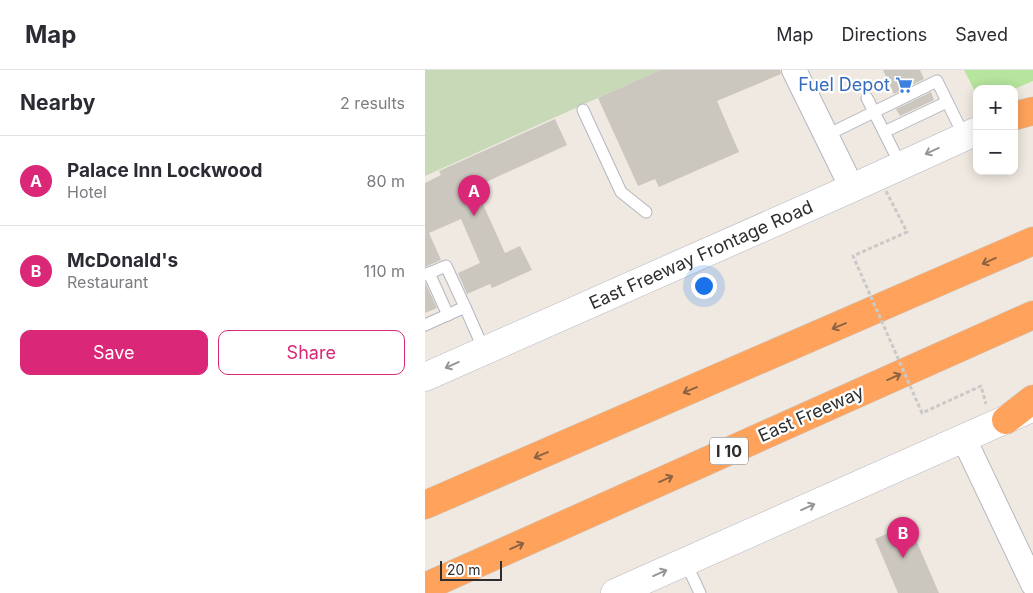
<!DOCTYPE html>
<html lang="en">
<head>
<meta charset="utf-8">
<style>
	:root { --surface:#fff; --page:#f7f7f7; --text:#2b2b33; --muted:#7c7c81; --line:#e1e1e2; --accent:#db2777 }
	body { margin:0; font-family:Inter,sans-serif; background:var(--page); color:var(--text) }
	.controls { position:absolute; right:15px; top:15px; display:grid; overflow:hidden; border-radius:10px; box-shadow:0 2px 12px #0003 }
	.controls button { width:45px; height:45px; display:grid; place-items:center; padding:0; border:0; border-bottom:1px solid var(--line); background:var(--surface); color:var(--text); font:25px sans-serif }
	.scale { position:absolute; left:15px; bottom:12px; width:62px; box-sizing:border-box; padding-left:5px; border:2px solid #2e2e2e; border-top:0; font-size:14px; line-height:18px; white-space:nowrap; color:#2e2e2e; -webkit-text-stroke:4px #fff; paint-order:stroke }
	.you { position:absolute; left:278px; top:215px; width:18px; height:18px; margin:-12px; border:4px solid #fff; border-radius:50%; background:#1a73e8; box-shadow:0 0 0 8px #1a73e833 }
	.badge { display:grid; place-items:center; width:32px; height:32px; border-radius:50%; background:var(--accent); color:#fff; font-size:16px; font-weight:700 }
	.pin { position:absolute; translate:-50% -41px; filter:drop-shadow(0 1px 2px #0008) }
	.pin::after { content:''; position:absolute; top:26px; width:18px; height:15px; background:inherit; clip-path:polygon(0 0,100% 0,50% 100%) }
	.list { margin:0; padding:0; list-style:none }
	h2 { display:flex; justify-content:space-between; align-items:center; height:65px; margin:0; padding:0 20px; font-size:21px }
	h2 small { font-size:16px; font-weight:400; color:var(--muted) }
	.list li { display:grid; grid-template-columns:32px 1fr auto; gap:15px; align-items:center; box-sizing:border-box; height:90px; padding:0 20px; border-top:1px solid var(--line) }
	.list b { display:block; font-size:19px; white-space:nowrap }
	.list p { margin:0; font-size:16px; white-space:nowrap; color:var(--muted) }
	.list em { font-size:16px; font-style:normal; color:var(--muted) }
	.actions { display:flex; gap:10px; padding:15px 20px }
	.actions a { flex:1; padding:11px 0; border:1px solid var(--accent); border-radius:10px; text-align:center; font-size:18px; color:var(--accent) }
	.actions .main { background:var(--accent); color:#fff }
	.map { position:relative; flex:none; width:608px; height:523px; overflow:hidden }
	header { display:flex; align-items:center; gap:30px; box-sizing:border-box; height:70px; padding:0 25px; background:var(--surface); border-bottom:1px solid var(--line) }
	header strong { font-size:24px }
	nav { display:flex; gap:28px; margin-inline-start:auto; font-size:18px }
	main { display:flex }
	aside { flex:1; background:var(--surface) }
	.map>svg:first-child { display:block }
</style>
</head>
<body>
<header>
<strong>Map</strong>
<nav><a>Map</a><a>Directions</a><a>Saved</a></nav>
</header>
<main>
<aside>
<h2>Nearby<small>2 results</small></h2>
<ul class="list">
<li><span class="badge">A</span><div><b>Palace Inn Lockwood</b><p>Hotel</p></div><em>80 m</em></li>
<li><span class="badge">B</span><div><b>McDonald's</b><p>Restaurant</p></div><em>110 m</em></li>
</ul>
<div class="actions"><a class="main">Save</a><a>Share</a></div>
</aside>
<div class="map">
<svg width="608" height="523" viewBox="0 0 608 523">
	<rect width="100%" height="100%" fill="#efe9e1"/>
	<polygon fill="#b6e59e" points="539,0 608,0 608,11 589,19 552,19 552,25"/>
	<polygon fill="#c8d9b8" points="0,0 235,0 0,106"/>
	<g fill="#cbc7bf">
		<polygon points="235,0 355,0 356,4 292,31 314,82 234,117 230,109 213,116 173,28"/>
		<polygon points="458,0 495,0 499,9 469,24"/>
		<polygon points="506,22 509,30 475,46 471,39"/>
		<polygon points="130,49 142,75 50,117 80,183 95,176 107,200 67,218 65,214 42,224 33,203 55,193 36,149 4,163 16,190 0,197 0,113 16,105 14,101"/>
		<polygon points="0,212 12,238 0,243"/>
		<polygon points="484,454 514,523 473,523 450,469"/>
	</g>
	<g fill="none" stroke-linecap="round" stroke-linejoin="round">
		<g stroke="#b4b7c1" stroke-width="13">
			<g id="service">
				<polyline points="442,28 476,96"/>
				<polyline points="158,40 196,122 221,142"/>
				<polyline points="459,62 522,32"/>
				<polyline points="400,66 512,11 539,66"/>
				<polyline points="4,203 23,245"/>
				<polyline points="0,205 21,196 40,237"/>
				<polyline points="0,255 40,237 59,280"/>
				<polyline points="260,491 275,523"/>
			</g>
		</g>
		<g stroke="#b4b7c1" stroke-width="26">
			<g id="minor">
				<polyline points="369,0 427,118"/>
				<polyline points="539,369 608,514"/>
			</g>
		</g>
		<g stroke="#b4b7c1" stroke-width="29">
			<g id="secondary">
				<polyline points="0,307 427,118 552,61"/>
				<polyline points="190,523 602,340"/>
			</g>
		</g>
		<g stroke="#c9c9c9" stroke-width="29">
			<g id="motorway">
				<polyline points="589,46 608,41"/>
				<polyline points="581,350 608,329"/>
				<polyline points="0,435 608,171"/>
				<polyline points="0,517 608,245"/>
			</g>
		</g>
		<use href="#service" stroke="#fff" stroke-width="11"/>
		<use href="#minor" stroke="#fff" stroke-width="24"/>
		<use href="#secondary" stroke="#fff" stroke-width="28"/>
		<use href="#motorway" stroke="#ffa35c" stroke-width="28"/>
		<polyline stroke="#c9c9c9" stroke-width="3" stroke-dasharray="4 2.5" stroke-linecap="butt" points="461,121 482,162 428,186 497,343 556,316 561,334"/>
	</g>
	<defs><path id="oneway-shaft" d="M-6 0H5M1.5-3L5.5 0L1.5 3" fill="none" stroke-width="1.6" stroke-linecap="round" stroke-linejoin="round" transform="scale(1.25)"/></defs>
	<g stroke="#969696">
		<use href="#oneway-shaft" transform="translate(507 81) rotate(155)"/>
		<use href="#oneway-shaft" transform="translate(27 295) rotate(156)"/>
		<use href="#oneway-shaft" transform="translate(383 437) rotate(-24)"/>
		<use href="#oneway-shaft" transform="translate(235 503) rotate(-24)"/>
	</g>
	<g stroke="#8c6343">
		<use href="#oneway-shaft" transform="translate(564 191) rotate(156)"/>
		<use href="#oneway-shaft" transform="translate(414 256) rotate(157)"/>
		<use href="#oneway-shaft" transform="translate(469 307) rotate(-24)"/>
		<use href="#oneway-shaft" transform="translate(265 320) rotate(157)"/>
		<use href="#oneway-shaft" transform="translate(116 385) rotate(157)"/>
		<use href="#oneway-shaft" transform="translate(241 409) rotate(-24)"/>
		<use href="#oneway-shaft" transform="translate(92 476) rotate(-24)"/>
	</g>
	<defs>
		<g id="supermarket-bare" transform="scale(1.35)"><path d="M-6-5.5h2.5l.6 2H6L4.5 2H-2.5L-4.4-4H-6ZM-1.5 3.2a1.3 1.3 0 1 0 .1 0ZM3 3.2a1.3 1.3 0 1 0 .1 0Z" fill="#3f7fe0" stroke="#fff" stroke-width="2.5" paint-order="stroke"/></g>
	</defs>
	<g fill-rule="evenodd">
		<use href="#supermarket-bare" x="479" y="15"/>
	</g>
	<g text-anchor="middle" stroke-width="4.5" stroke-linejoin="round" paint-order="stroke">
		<rect fill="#fff" stroke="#6d6d6d" stroke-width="1" x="285" y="367.5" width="38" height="27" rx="4"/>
		<g font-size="16" font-weight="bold" fill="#2e2e2e">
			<text x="304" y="387">I 10</text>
		</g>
		<g font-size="18" fill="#366cbe" stroke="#fff" text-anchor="end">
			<text x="465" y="21">Fuel Depot</text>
		</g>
		<g font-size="18" fill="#2e2e2e" stroke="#fff">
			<text transform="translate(276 185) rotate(-24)" y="6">East Freeway Frontage Road</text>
			<text transform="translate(386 344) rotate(-24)" y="6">East Freeway</text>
		</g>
	</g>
</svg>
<div class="controls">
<button>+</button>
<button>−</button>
</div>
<div class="scale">20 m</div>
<div class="you"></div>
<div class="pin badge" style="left:49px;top:146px">A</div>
<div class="pin badge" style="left:478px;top:488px">B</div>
</div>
</main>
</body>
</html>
